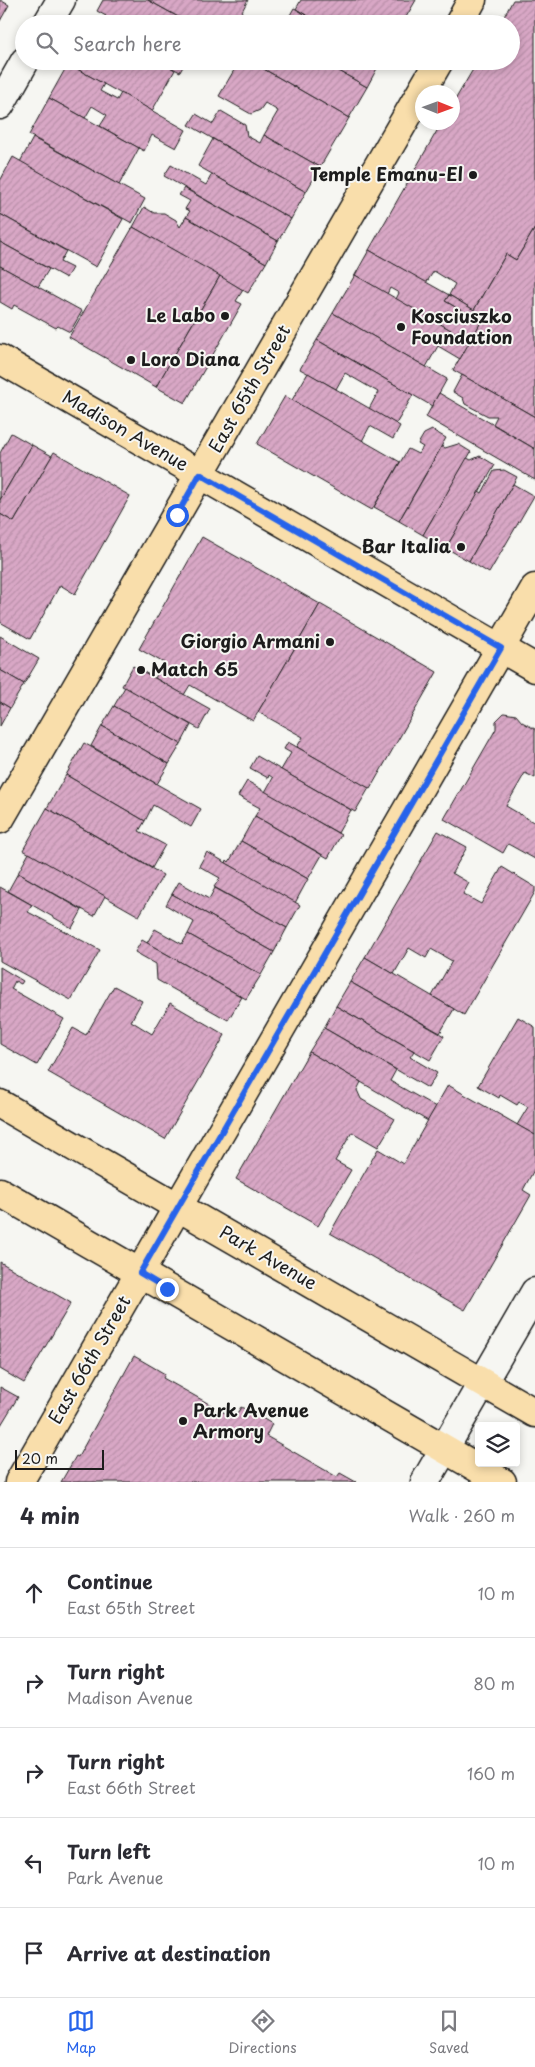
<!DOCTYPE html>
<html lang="en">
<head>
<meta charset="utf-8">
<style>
	:root { --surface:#fff; --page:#f7f7f7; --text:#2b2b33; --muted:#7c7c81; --line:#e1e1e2; --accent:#2563eb }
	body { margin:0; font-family:"Playpen Sans",sans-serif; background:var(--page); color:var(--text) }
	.controls { position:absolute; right:15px; bottom:15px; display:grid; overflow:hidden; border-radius:5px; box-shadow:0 2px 8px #0003 }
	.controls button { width:45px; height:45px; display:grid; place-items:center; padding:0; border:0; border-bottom:1px solid var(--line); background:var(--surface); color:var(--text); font:25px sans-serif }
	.compass { position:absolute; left:415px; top:85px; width:45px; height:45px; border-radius:50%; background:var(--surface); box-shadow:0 2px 8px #0003; rotate:91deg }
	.scale { position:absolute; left:15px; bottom:12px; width:89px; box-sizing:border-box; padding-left:5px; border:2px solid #1c1c1c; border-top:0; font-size:14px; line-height:18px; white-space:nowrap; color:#1c1c1c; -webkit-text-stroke:4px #f6f6f2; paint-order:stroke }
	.stop { position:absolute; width:15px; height:15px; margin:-11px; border:4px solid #2563eb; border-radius:50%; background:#fff }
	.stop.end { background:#2563eb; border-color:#fff; box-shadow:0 1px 5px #0008 }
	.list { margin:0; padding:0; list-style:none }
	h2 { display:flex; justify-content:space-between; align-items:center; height:65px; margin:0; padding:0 20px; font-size:21px }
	h2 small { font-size:16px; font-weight:400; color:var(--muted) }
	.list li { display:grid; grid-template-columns:32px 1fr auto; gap:15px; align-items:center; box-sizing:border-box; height:90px; padding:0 20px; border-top:1px solid var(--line) }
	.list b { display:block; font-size:19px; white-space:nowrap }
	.list p { margin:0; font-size:16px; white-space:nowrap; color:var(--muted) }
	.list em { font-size:16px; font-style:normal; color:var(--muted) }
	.icon { flex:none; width:28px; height:28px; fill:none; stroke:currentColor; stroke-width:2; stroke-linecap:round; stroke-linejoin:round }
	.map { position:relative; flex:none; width:535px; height:1482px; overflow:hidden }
	.search { position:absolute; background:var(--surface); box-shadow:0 2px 8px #0003; left:15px; right:15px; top:15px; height:55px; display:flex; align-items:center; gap:12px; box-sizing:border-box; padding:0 18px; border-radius:28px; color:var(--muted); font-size:19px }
	.sheet { height:515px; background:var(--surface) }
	nav { display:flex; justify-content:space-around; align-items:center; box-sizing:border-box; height:70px; border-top:1px solid var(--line); background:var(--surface); font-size:14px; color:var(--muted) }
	nav a { display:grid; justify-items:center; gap:2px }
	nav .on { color:var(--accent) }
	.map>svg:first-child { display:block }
</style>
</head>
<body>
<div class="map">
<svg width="535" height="1482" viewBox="0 0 535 1482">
	<defs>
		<pattern id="building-hatch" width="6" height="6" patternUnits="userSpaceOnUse" patternTransform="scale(1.25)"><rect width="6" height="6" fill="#d8a7c5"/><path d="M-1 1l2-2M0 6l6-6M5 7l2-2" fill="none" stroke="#b98fa9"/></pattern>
	</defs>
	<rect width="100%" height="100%" fill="#f6f6f2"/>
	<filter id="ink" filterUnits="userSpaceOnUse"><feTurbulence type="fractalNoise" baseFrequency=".02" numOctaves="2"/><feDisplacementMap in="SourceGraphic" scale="10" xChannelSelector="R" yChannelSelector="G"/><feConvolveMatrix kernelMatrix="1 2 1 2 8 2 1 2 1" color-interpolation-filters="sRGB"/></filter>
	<g filter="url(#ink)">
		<g fill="url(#building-hatch)" stroke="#1c1c1c">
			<polygon points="0,0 9,5 0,21"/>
			<polygon points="103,0 148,0 191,24 102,24 106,16 97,11"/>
			<polygon points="148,0 248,0 235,24 191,24"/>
			<polygon points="301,0 416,0 402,24 321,24 296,9"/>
			<polygon points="513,0 535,0 535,228 516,260 506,254 474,310 449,295 455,284 434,271 426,283 369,250 442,122 452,122 452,105 478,61 511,61 511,24 500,24"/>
			<polygon points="294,8 296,9 321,24 285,24"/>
			<polygon points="69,61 159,61 175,70 152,111 68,64"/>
			<polygon points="159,61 186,61 180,72"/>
			<polygon points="229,61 250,61 349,118 320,167 264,135 278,111 265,103 260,110 251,114 219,96 237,65"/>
			<polygon points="250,61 322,61 367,87 349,118"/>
			<polygon points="322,61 381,61 367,87"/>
			<polygon points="68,64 104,84 100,91 117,100 121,93 186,130 176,148 152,135 144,151 100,126 107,115 92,106 85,118 49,98"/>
			<polygon points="49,98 139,148 119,185 29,135"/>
			<polygon points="221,111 245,125 247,136 260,143 264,135 320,167 306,192 189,125 196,114 213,124"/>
			<polygon points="33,138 145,199 132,223 20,162"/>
			<polygon points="213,139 306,192 291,219 198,166"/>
			<polygon points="13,157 123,219 96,267 0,214 0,181"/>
			<polygon points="171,165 206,185 212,174 291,219 278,241 164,176"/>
			<polygon points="184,188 278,241 266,263 186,217 190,211 185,209 190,201 179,195"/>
			<polygon points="144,207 154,213 164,213 176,220 180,227 186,217 266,263 248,293 133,227"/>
			<polygon points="0,214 66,251 60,262 72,268 66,278 0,242"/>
			<polygon points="133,227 220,276 156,387 69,337"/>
			<polygon points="535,228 535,417 453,370 481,322 445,301 449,295 474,310 506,254 516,260"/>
			<polygon points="0,242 49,269 38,287 0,266"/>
			<polygon points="369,250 449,295 445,301 481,322 470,341 396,299 399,293 390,288 387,294 355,275"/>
			<polygon points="0,266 82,311 70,332 58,326 56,328 14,305 12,309 0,302"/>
			<polygon points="355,275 470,341 460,359 438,346 426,367 333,313"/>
			<polygon points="220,276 243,290 236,301 242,304 185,403 156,387"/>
			<polygon points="333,313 447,379 432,406 317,340"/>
			<polygon points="317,340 413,395 396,424 369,409 378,392 345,373 336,389 300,369"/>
			<polygon points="308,373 400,426 393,439 370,426 362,441 292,400"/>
			<polygon points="462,375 535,417 535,449 493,424 497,416 488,416 465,404 463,398 453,392"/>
			<polygon points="439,393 535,449 535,480 426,417"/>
			<polygon points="285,396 400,462 372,510 257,444"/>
			<polygon points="432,430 446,438 399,521 374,507 408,449 418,454 423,447 418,444 424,434"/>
			<polygon points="11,433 32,445 0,500 0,453"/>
			<polygon points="458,444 471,452 423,535 399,521 442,446 445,448"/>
			<polygon points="32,445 52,456 14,522 0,514 0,500"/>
			<polygon points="54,452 130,496 75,594 60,585 30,639 0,622 0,514 14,522"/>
			<polygon points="480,456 495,465 446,548 423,535 467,458 471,460"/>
			<polygon points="504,470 517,477 469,561 446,548 479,491 482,493 494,471"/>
			<polygon points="513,484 534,496 489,573 469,561"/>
			<polygon points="202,537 320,604 253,721 190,685 184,695 155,678 164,663 139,649"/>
			<polygon points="320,604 437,672 370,789 297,747 303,737 258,712"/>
			<polygon points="0,636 39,659 24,684 0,670"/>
			<polygon points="133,666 210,709 199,729 122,686"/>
			<polygon points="0,670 24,684 10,708 0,702"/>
			<polygon points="125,687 191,725 181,744 114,706"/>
			<polygon points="0,702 10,708 0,726"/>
			<polygon points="114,706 181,744 169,764 102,726"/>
			<polygon points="504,713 516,715 522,722 535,729 535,778 525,773 506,806 535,823 535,859 508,844 503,853 444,819 496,729 496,721"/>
			<polygon points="102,726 169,764 157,784 91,746"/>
			<polygon points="288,742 369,788 355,812 281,770 291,753 284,749"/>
			<polygon points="84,743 201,809 191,827 153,805 145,821 66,775"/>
			<polygon points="257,756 351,810 338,833 265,792 273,778 269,775 268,778 250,768"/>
			<polygon points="66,775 145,821 139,831 165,845 152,868 47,808"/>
			<polygon points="247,781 341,835 328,858 255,816 260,808 238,796"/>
			<polygon points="47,808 163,875 139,916 23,850"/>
			<polygon points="255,816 322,855 308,879 241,841"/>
			<polygon points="438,831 467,847 452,873 469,883 463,894 481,904 502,867 535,887 535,892 464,1015 432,996 452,961 431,949 426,958 409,948 394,974 365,957"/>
			<polygon points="241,841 308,879 295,903 226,863 227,860 229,862"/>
			<polygon points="207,852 300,905 287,928 214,887 220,878 199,866"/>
			<polygon points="29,853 105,896 94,916 18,873"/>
			<polygon points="18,873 82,910 72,928 8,891"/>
			<polygon points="179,882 209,899 215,888 287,928 274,952 172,894"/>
			<polygon points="0,887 32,905 28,912 100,950 71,1000 0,961"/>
			<polygon points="172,894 274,952 261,975 188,934 194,922 166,905"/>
			<polygon points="155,929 182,944 188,934 261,975 246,999 147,943"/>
			<polygon points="142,940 242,997 228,1020 157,980 156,964 135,952"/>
			<polygon points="365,957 454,1009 440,1033 350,982"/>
			<polygon points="0,967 23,981 21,984 15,981 11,989 64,1019 37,1065 0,1044"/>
			<polygon points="350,982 444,1036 430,1060 336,1006"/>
			<polygon points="114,986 142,1001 131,1021 152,1034 170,1003 225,1035 165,1139 48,1072 73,1028 86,1035"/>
			<polygon points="336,1006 414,1051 410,1057 437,1073 428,1088 324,1028"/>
			<polygon points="518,1017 535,1027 535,1135 517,1125 528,1107 519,1102 517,1105 500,1095 499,1098 478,1086"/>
			<polygon points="324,1028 396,1070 390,1081 436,1107 428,1121 309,1052"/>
			<polygon points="309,1052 361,1082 357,1090 361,1099 395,1119 378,1147 352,1132 335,1161 351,1170 318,1226 236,1179"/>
			<polygon points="448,1085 535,1135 535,1168 523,1190 531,1195 465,1310 330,1233 378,1149 403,1164"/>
			<polygon points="0,1262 71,1303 24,1383 0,1369"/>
			<polygon points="134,1356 165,1374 163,1378 234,1418 241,1407 262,1418 272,1424 266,1436 337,1477 340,1473 356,1482 61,1482 76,1456 78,1457"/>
			<polygon points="0,1387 18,1397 1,1425 0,1424"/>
		</g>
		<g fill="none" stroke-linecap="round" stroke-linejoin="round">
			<g stroke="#1c1c1c" stroke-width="31">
				<g id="minor">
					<polyline points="47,24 61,0"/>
					<polyline points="0,105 25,61"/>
					<polyline points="425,1482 535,1292"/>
				</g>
			</g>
			<g stroke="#1c1c1c" stroke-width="31">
				<g id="major">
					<polyline points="459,24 472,0"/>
					<polyline points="0,359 535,668"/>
					<polyline points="0,819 439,61"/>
					<polyline points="0,1104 535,1413"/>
					<polyline points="0,1192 502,1482"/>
					<polyline points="19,1482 535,588"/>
				</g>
			</g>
			<use href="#minor" stroke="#f6f6f2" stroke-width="28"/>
			<use href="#major" stroke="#f9deab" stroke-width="28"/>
		</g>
	</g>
	<g fill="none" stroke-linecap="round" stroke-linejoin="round" filter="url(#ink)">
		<polyline stroke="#2563eb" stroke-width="6" points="167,1289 140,1273 501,648 200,474 177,515"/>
	</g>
	<g fill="#1c1c1c" stroke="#f6f6f2" stroke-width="2">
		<circle cx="473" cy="175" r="5"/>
		<circle cx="225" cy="316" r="5"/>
		<circle cx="401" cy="327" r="5"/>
		<circle cx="131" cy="360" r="5"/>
		<circle cx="461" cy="547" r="5"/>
		<circle cx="330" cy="642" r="5"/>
		<circle cx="141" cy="670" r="5"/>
		<circle cx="183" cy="1421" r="5"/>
	</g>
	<g text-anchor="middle" stroke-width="4" stroke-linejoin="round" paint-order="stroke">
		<g font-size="18" font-weight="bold" fill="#1c1c1c" stroke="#f6f6f2" text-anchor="end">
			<text x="463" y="181">Temple Emanu-El</text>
			<text x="215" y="322">Le Labo</text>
			<text x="411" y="323" text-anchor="start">Kosciuszko<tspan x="411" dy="21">Foundation</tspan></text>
			<text x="141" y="366" text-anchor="start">Loro Diana</text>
			<text x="451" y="553">Bar Italia</text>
			<text x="320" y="648">Giorgio Armani</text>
			<text x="151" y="676" text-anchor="start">Match 65</text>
			<text x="193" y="1417" text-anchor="start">Park Avenue<tspan x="193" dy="21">Armory</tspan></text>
		</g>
		<g font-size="18" fill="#1c1c1c" stroke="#f6f6f2">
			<text transform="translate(250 389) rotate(-60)" y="6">East 65th Street</text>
			<text transform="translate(125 431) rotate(30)" y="6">Madison Avenue</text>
			<text transform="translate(268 1258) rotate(30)" y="6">Park Avenue</text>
			<text transform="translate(90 1360) rotate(-60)" y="6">East 66th Street</text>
		</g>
	</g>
</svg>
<div class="controls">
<button><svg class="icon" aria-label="layers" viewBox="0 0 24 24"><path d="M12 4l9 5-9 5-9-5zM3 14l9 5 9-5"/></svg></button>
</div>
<svg class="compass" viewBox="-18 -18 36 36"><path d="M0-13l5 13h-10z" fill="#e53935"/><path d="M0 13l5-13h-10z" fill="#7c7c81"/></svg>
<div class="scale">20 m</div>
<div class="stop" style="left:177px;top:515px"></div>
<div class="stop end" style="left:167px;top:1289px"></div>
<div class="search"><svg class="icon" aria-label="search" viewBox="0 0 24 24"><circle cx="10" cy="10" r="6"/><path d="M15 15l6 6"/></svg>Search here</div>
</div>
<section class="sheet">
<h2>4 min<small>Walk · 260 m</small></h2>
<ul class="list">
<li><svg class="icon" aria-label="ahead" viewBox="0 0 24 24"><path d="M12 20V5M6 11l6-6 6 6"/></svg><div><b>Continue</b><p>East 65th Street</p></div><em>10 m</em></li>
<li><svg class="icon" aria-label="right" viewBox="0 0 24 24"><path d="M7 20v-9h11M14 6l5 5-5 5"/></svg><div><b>Turn right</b><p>Madison Avenue</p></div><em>80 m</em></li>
<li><svg class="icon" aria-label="right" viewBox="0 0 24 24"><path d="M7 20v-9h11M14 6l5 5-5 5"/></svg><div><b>Turn right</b><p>East 66th Street</p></div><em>160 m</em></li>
<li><svg class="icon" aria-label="left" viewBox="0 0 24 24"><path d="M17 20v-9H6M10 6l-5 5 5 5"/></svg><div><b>Turn left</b><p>Park Avenue</p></div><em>10 m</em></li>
<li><svg class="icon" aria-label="arrive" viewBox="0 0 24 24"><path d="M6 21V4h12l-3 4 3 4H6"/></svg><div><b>Arrive at destination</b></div></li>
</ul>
</section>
<nav>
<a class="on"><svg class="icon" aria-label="map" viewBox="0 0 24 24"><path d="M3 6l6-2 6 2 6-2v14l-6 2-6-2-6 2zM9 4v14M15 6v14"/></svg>Map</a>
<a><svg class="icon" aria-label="directions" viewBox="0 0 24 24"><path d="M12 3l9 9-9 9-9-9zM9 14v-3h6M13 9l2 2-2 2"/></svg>Directions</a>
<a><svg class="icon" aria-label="saved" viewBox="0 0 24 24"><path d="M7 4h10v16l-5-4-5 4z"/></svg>Saved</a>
</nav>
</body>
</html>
